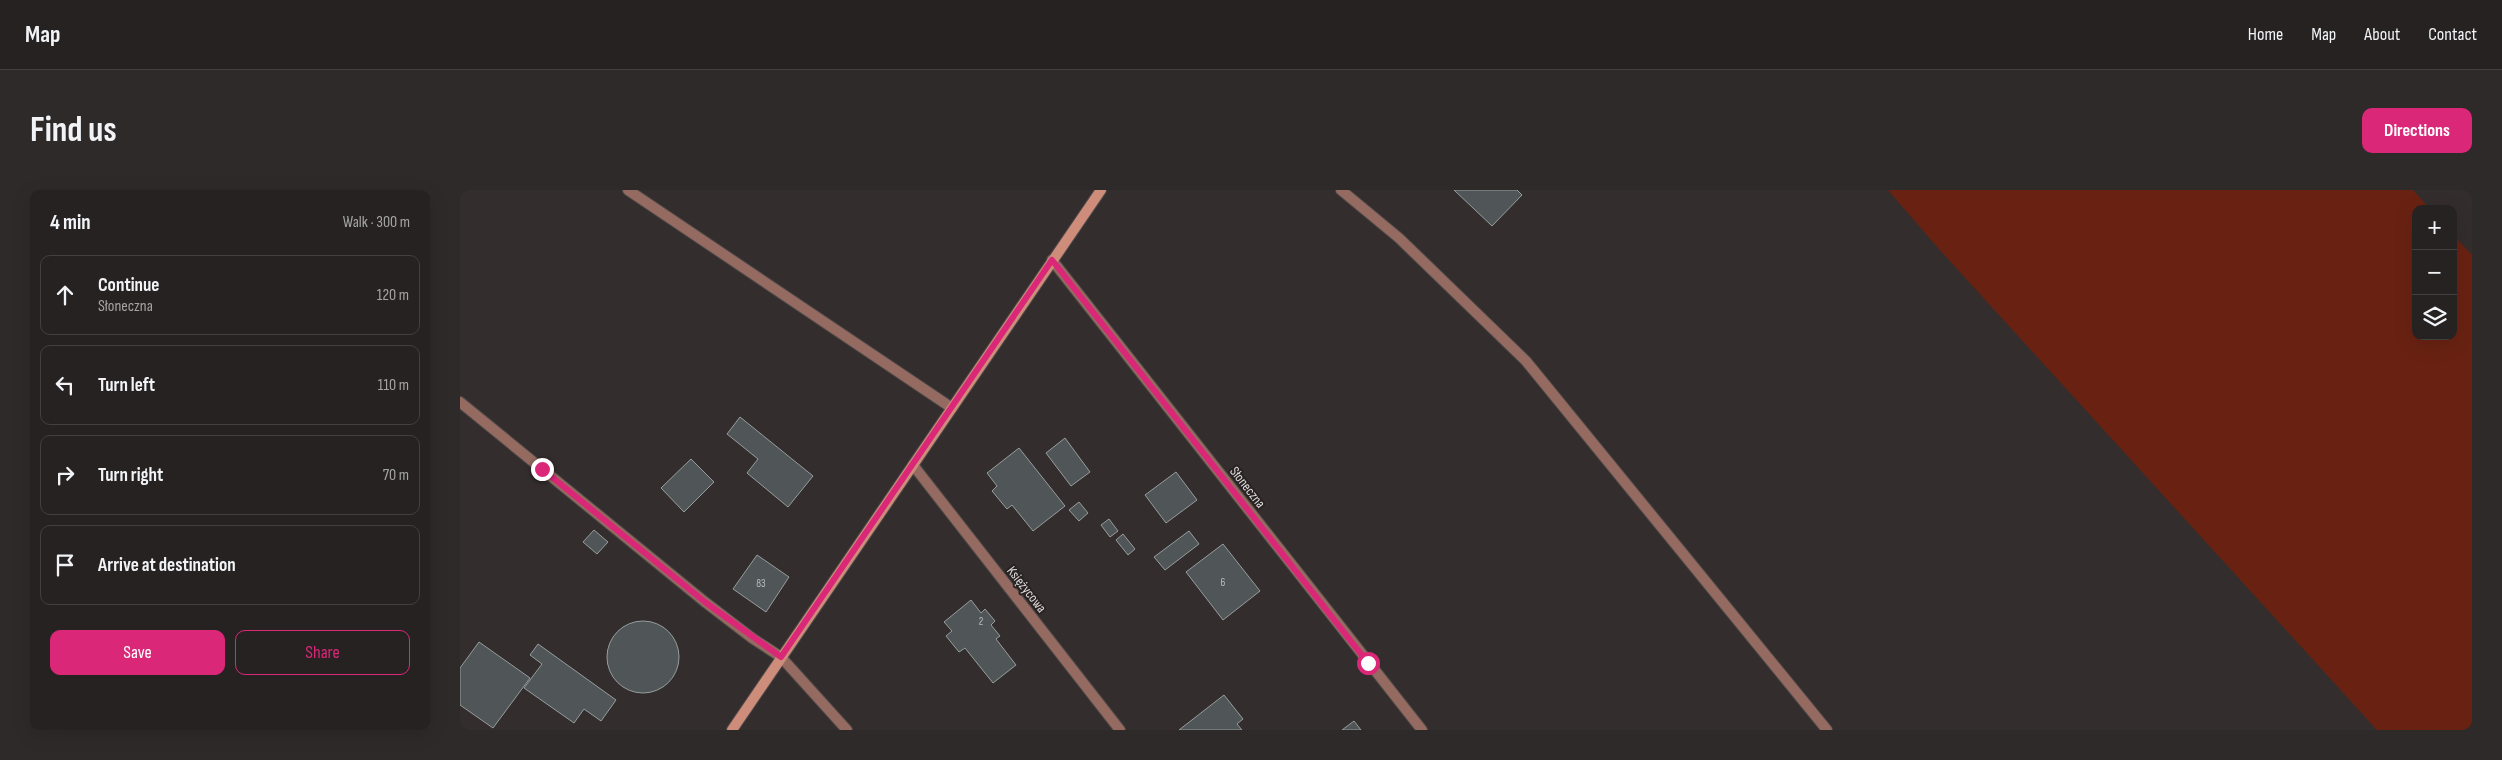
<!DOCTYPE html>
<html lang="en">
<head>
<meta charset="utf-8">
<style>
	:root { --surface:#262222; --page:#2e2a2a; --text:#f1f3f6; --muted:#a4a4a5; --line:#423f40; --accent:#db2777 }
	body { margin:0; font-family:"Sofia Sans Condensed",sans-serif; background:var(--page); color:var(--text) }
	.controls { position:absolute; right:15px; top:15px; display:grid; overflow:hidden; border-radius:10px; box-shadow:0 5px 20px #0002 }
	.controls button { width:45px; height:45px; display:grid; place-items:center; padding:0; border:0; border-bottom:1px solid var(--line); background:var(--surface); color:var(--text); font:25px sans-serif }
	.stop { position:absolute; width:15px; height:15px; margin:-11px; border:4px solid #db2777; border-radius:50%; background:#fff }
	.stop.end { background:#db2777; border-color:#fff; box-shadow:0 1px 5px #0008 }
	.list { margin:0; padding:0; list-style:none }
	h2 { display:flex; justify-content:space-between; align-items:center; height:65px; margin:0; padding:0 20px; font-size:21px }
	h2 small { font-size:16px; font-weight:400; color:var(--muted) }
	.list li { display:grid; grid-template-columns:32px 1fr auto; gap:15px; align-items:center; box-sizing:border-box; height:80px; margin:0 10px 10px; padding:0 10px; border:1px solid var(--line); border-radius:10px }
	.list b { display:block; font-size:19px; white-space:nowrap }
	.list p { margin:0; font-size:16px; white-space:nowrap; color:var(--muted) }
	.list em { font-size:16px; font-style:normal; color:var(--muted) }
	.actions { display:flex; gap:10px; padding:15px 20px }
	.actions a { flex:1; padding:11px 0; border:1px solid var(--accent); border-radius:10px; text-align:center; font-size:18px; color:var(--accent) }
	.actions .main { background:var(--accent); color:#fff }
	.icon { flex:none; width:28px; height:28px; fill:none; stroke:currentColor; stroke-width:2; stroke-linecap:round; stroke-linejoin:round }
	.map { position:relative; flex:none; width:2012px; height:540px; overflow:hidden; border-radius:10px }
	header { display:flex; align-items:center; gap:30px; box-sizing:border-box; height:70px; padding:0 25px; background:var(--surface); border-bottom:1px solid var(--line) }
	header strong { font-size:24px }
	nav { display:flex; gap:28px; margin-inline-start:auto; font-size:18px }
	.intro { display:flex; align-items:center; justify-content:space-between; box-sizing:border-box; height:120px; padding:0 30px }
	h1 { margin:0; font-size:35px }
	.button { padding:12px 22px; border-radius:10px; background:var(--accent); color:#fff; font-size:18px; font-weight:700 }
	main { display:flex; gap:30px; padding:0 30px }
	aside { flex:1; background:var(--surface); border-radius:10px; box-shadow:0 5px 20px #0002 }
	.map>svg:first-child { display:block }
</style>
</head>
<body>
<header>
<strong>Map</strong>
<nav><a>Home</a><a>Map</a><a>About</a><a>Contact</a></nav>
</header>
<div class="intro"><h1>Find us</h1><a class="button">Directions</a></div>
<main>
<aside>
<h2>4 min<small>Walk · 300 m</small></h2>
<ul class="list">
<li><svg class="icon" aria-label="ahead" viewBox="0 0 24 24"><path d="M12 20V5M6 11l6-6 6 6"/></svg><div><b>Continue</b><p>Słoneczna</p></div><em>120 m</em></li>
<li><svg class="icon" aria-label="left" viewBox="0 0 24 24"><path d="M17 20v-9H6M10 6l-5 5 5 5"/></svg><div><b>Turn left</b></div><em>110 m</em></li>
<li><svg class="icon" aria-label="right" viewBox="0 0 24 24"><path d="M7 20v-9h11M14 6l5 5-5 5"/></svg><div><b>Turn right</b></div><em>70 m</em></li>
<li><svg class="icon" aria-label="arrive" viewBox="0 0 24 24"><path d="M6 21V4h12l-3 4 3 4H6"/></svg><div><b>Arrive at destination</b></div></li>
</ul>
<div class="actions"><a class="main">Save</a><a>Share</a></div>
</aside>
<div class="map">
<svg width="2012" height="540" viewBox="0 0 2012 540">
	<rect width="100%" height="100%" fill="#332e2d"/>
	<polygon fill="#692211" points="1428,0 1953,0 1970,19 1956,19 1956,146 1993,146 1993,45 2012,65 2012,540 1917,540 1478,58"/>
	<g fill="#505657" stroke="#979d9e">
		<polygon points="994,0 1057,0 1062,5 1032,36"/>
		<polygon points="280,227 353,286 328,317 287,283 298,269 267,244"/>
		<polygon points="605,248 630,282 611,296 586,263"/>
		<polygon points="559,258 605,316 573,341 552,315 547,319 532,301 537,296 527,283"/>
		<polygon points="231,269 254,292 224,322 201,298"/>
		<polygon points="716,282 737,310 706,333 685,305"/>
		<polygon points="619,312 628,323 619,331 609,320"/>
		<polygon points="649,329 658,341 650,347 641,335"/>
		<polygon points="134,340 148,352 137,364 123,352"/>
		<polygon points="729,341 739,354 705,380 694,367"/>
		<polygon points="663,344 675,359 668,365 656,350"/>
		<polygon points="763,354 800,401 763,430 726,382"/>
		<polygon points="297,365 329,387 306,422 273,399"/>
		<polygon points="511,410 521,423 525,419 535,431 531,435 540,446 536,449 556,475 533,493 505,458 499,462 486,446 492,441 484,432"/>
		<circle cx="183" cy="467" r="36"/>
		<polygon points="19,452 70,488 33,538 0,515 0,478"/>
		<polygon points="78,454 156,510 141,531 124,519 114,533 64,498 82,474 70,465"/>
		<polygon points="764,505 783,529 777,534 782,540 719,540"/>
		<polygon points="894,531 901,540 882,540"/>
	</g>
	<g fill="none" stroke-linecap="round" stroke-linejoin="round">
		<g stroke="#4f4a49" stroke-width="12">
			<g id="street">
				<polyline points="168,0 492,218"/>
				<polyline points="881,0 939,48 1066,171 1367,540"/>
				<polyline points="592,70 962,540"/>
				<polyline points="0,212 245,412 292,448 321,467 387,540"/>
				<polyline points="453,275 660,540"/>
			</g>
		</g>
		<g stroke="#4f4a49" stroke-width="12">
			<polyline id="secondary" points="272,540 641,0"/>
		</g>
		<use href="#street" stroke="#956b61" stroke-width="10"/>
		<use href="#secondary" stroke="#ce8c7b" stroke-width="10"/>
	</g>
	<g fill="none" stroke-linecap="round" stroke-linejoin="round">
		<polyline stroke="#db2777" stroke-width="6" points="82,279 245,412 321,467 592,70 908,473"/>
	</g>
	<g text-anchor="middle" stroke-width="4" stroke-linejoin="round" paint-order="stroke">
		<g font-size="11" fill="#bbbaba">
			<text x="763" y="396">6</text>
			<text x="301" y="397">83</text>
			<text x="521" y="435">2</text>
		</g>
		<g font-size="14" fill="#dfdcdb" stroke="#292423">
			<text transform="translate(788 297) rotate(52)" y="5">Słoneczna</text>
			<text transform="translate(567 399) rotate(52)" y="5">Księżycowa</text>
		</g>
	</g>
</svg>
<div class="controls">
<button>+</button>
<button>−</button>
<button><svg class="icon" aria-label="layers" viewBox="0 0 24 24"><path d="M12 4l9 5-9 5-9-5zM3 14l9 5 9-5"/></svg></button>
</div>
<div class="stop" style="left:908px;top:473px"></div>
<div class="stop end" style="left:82px;top:279px"></div>
</div>
</main>
</body>
</html>
